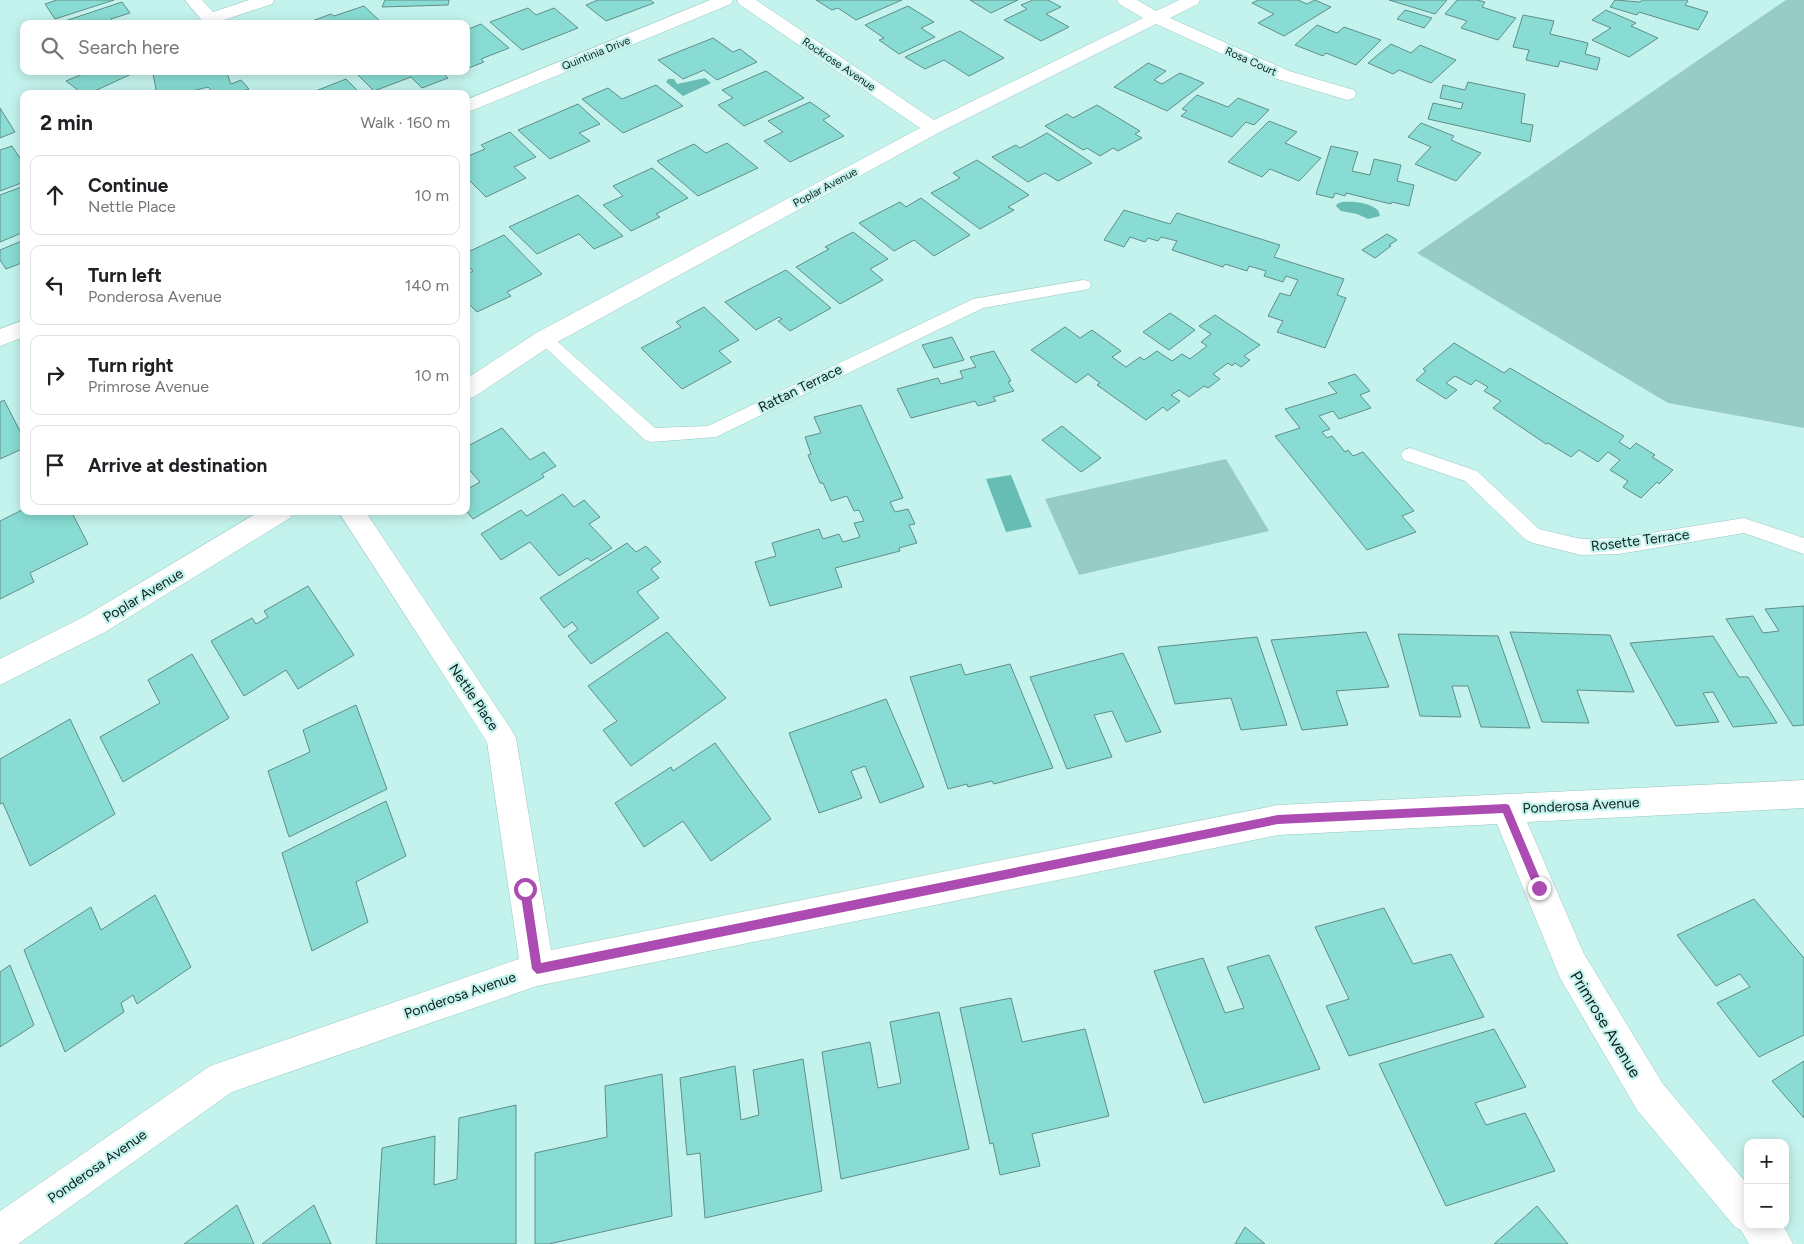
<!DOCTYPE html>
<html lang="en">
<head>
<meta charset="utf-8">
<style>
	:root { --surface:#fff; --page:#f6f6f6; --text:#202124; --muted:#757577; --line:#e0e0e0 }
	body { margin:0; font-family:Figtree,sans-serif; background:var(--page); color:var(--text) }
	.controls { position:absolute; right:15px; bottom:15px; display:grid; overflow:hidden; border-radius:10px; box-shadow:0 2px 12px #0003 }
	.controls button { width:45px; height:45px; display:grid; place-items:center; padding:0; border:0; border-bottom:1px solid var(--line); background:var(--surface); color:var(--text); font:25px sans-serif }
	.stop { position:absolute; width:15px; height:15px; margin:-11px; border:4px solid #ac4bb2; border-radius:50%; background:#fff }
	.stop.end { background:#ac4bb2; border-color:#fff; box-shadow:0 1px 5px #0008 }
	.list { margin:0; padding:0; list-style:none }
	h2 { display:flex; justify-content:space-between; align-items:center; height:65px; margin:0; padding:0 20px; font-size:21px }
	h2 small { font-size:16px; font-weight:400; color:var(--muted) }
	.list li { display:grid; grid-template-columns:32px 1fr auto; gap:15px; align-items:center; box-sizing:border-box; height:80px; margin:0 10px 10px; padding:0 10px; border:1px solid var(--line); border-radius:10px }
	.list b { display:block; font-size:19px; white-space:nowrap }
	.list p { margin:0; font-size:16px; white-space:nowrap; color:var(--muted) }
	.list em { font-size:16px; font-style:normal; color:var(--muted) }
	.icon { flex:none; width:28px; height:28px; fill:none; stroke:currentColor; stroke-width:2; stroke-linecap:round; stroke-linejoin:round }
	.map { position:relative; flex:none; width:1804px; height:1244px; overflow:hidden }
	.search { position:absolute; background:var(--surface); box-shadow:0 2px 12px #0003; left:20px; top:20px; width:450px; height:55px; display:flex; align-items:center; gap:12px; box-sizing:border-box; padding:0 18px; border-radius:10px; color:var(--muted); font-size:19px }
	.panel { position:absolute; background:var(--surface); box-shadow:0 2px 12px #0003; left:20px; top:90px; width:450px; height:425px; border-radius:10px }
	.map>svg:first-child { display:block }
</style>
</head>
<body>
<div class="map">
<svg width="1804" height="1244" viewBox="0 0 1804 1244">
	<rect width="100%" height="100%" fill="#c4f3ed"/>
	<g fill="#97ccc6">
		<polygon points="1786,0 1804,0 1804,428 1668,403 1417,253"/>
		<polygon points="1226,459 1269,531 1079,575 1045,499"/>
	</g>
	<g fill="#67bcb3">
		<polygon points="705,78 711,83 683,96 666,82 668,79 674,79 677,84"/>
		<path d="M1342,202C1354,201 1367,202 1378,210L1380,216L1368,219L1357,214L1341,211L1336,206L1337,204Z"/>
		<polygon points="1011,475 1032,527 1006,532 986,479"/>
	</g>
	<g fill="#88dcd3" stroke="#618e88">
		<polygon points="57,0 114,0 55,19 45,4"/>
		<polygon points="385,0 449,0 448,5 382,7"/>
		<polygon points="598,0 650,0 654,3 606,21 586,5"/>
		<polygon points="816,0 902,0 856,20 838,8 832,10"/>
		<polygon points="970,0 1018,0 991,13"/>
		<polygon points="1033,0 1048,0 1061,7 1046,14 1069,27 1041,41 1004,20 1027,9 1021,5"/>
		<polygon points="1258,0 1298,0 1307,4 1315,0 1331,7 1284,36 1258,23 1274,14 1252,3"/>
		<polygon points="1389,0 1447,0 1435,14"/>
		<polygon points="1457,0 1477,0 1485,2 1482,7 1516,18 1498,40 1461,28 1467,21 1445,14"/>
		<polygon points="1615,0 1640,2 1642,0 1686,0 1688,1 1685,5 1708,12 1698,30 1639,12 1637,15 1610,7"/>
		<polygon points="122,2 130,13 111,19 115,24 66,24 65,21"/>
		<polygon points="364,6 383,24 304,24 331,14 334,16"/>
		<polygon points="908,6 934,22 921,28 935,37 899,54 879,40 884,38 865,25"/>
		<polygon points="528,8 536,15 554,8 578,28 522,50 490,22"/>
		<polygon points="1405,10 1432,18 1424,28 1397,19"/>
		<polygon points="1606,10 1636,23 1631,26 1658,38 1629,57 1592,40 1611,28 1592,20"/>
		<polygon points="1523,15 1554,21 1550,34 1588,43 1585,54 1600,58 1597,70 1560,61 1558,67 1526,60 1529,50 1513,47"/>
		<polygon points="481,24 509,48 481,59 484,62 466,69 466,30"/>
		<polygon points="1317,25 1337,33 1344,27 1381,40 1356,65 1326,53 1323,56 1295,45"/>
		<polygon points="960,31 1004,58 969,76 944,60 925,69 905,57"/>
		<polygon points="713,38 733,52 740,49 757,62 717,80 704,70 683,79 658,60"/>
		<polygon points="1391,44 1411,53 1420,45 1456,60 1431,83 1399,70 1393,74 1368,63"/>
		<polygon points="1148,63 1166,71 1154,80 1162,84 1180,73 1204,83 1167,111 1114,87"/>
		<polygon points="83,71 138,71 88,94 83,94 66,81 85,73"/>
		<polygon points="166,71 226,71 231,84 241,80 249,89 236,94 205,94 212,91 208,87 180,94 157,94 153,74"/>
		<polygon points="354,71 441,71 448,78 422,88 411,77 374,91"/>
		<polygon points="766,71 804,98 744,126 718,105 733,98 722,90"/>
		<polygon points="346,79 361,94 308,94"/>
		<polygon points="1468,82 1525,94 1521,123 1533,125 1530,142 1428,119 1433,103 1461,109 1463,103 1440,98 1443,85 1465,90"/>
		<polygon points="656,85 683,106 623,133 582,99 608,88 622,99"/>
		<polygon points="1197,95 1228,107 1238,98 1269,110 1254,125 1246,122 1232,137 1181,116 1187,111 1182,109"/>
		<polygon points="810,102 830,116 823,120 844,136 790,162 764,141 783,132 768,121"/>
		<polygon points="578,104 600,124 579,133 590,141 550,159 518,130"/>
		<polygon points="1097,105 1140,131 1135,134 1142,138 1118,151 1113,148 1100,156 1087,148 1083,150 1045,126 1067,114 1073,118"/>
		<polygon points="0,108 15,132 0,138"/>
		<polygon points="1269,121 1297,132 1285,143 1321,158 1299,181 1270,169 1262,177 1228,162"/>
		<polygon points="1421,123 1454,136 1451,140 1481,153 1456,181 1415,164 1431,147 1408,137"/>
		<polygon points="510,132 536,157 514,167 526,178 486,197 466,177 466,157 485,149 481,145"/>
		<polygon points="1047,133 1092,163 1058,181 1045,173 1028,182 992,157 1016,145 1020,148"/>
		<polygon points="727,143 758,168 698,196 657,161 694,144 706,153"/>
		<polygon points="12,146 21,160 24,159 24,182 0,191 0,150"/>
		<polygon points="1331,146 1358,152 1352,171 1370,175 1374,159 1401,165 1397,181 1414,185 1409,206 1392,202 1391,204 1346,193 1345,196 1335,193 1333,198 1316,194"/>
		<polygon points="977,160 1029,195 1008,207 1014,210 980,229 931,193 960,178 953,173"/>
		<polygon points="652,168 688,198 656,214 660,217 631,231 603,205 623,196 613,186"/>
		<polygon points="24,186 24,232 0,242 0,195"/>
		<polygon points="578,195 623,236 594,249 579,234 537,254 509,227"/>
		<polygon points="921,198 970,235 934,256 914,240 894,251 859,223 900,202 906,207"/>
		<polygon points="1124,210 1170,224 1177,213 1280,245 1274,257 1344,279 1337,295 1346,298 1325,348 1277,332 1283,321 1268,316 1280,293 1290,296 1298,280 1286,276 1283,282 1264,276 1266,271 1249,266 1247,271 1225,264 1223,267 1172,250 1177,241 1161,237 1158,241 1148,238 1145,242 1130,237 1124,247 1104,240"/>
		<polygon points="853,232 888,259 870,269 883,280 840,304 796,267 829,249 825,247"/>
		<polygon points="1387,234 1397,240 1389,245 1391,246 1375,258 1362,250"/>
		<polygon points="504,235 542,274 507,292 511,296 477,312 466,301 466,275 473,271 466,264 466,253"/>
		<polygon points="24,240 24,262 6,269 0,260 0,250"/>
		<polygon points="786,270 831,308 790,331 778,321 782,319 779,317 756,330 725,302"/>
		<polygon points="704,307 739,340 719,351 731,362 682,389 641,348 681,327 676,322"/>
		<polygon points="1170,313 1195,330 1169,350 1143,332"/>
		<polygon points="1215,315 1260,345 1244,356 1250,360 1241,367 1235,363 1232,366 1228,363 1213,374 1220,379 1208,388 1204,386 1189,397 1179,390 1171,395 1180,401 1167,411 1163,407 1146,420 1097,385 1100,383 1088,374 1076,383 1031,350 1065,327 1080,338 1092,330 1121,351 1112,357 1126,367 1140,357 1144,360 1157,351 1172,361 1182,354 1190,359 1207,346 1201,342 1211,334 1199,326"/>
		<polygon points="952,337 964,360 934,368 922,345"/>
		<polygon points="1454,343 1504,373 1510,368 1624,436 1619,442 1630,449 1636,443 1655,455 1652,457 1673,470 1659,484 1657,482 1641,498 1623,487 1628,481 1610,470 1620,460 1608,452 1598,462 1579,450 1571,457 1548,443 1546,444 1493,408 1501,401 1484,391 1488,387 1476,380 1471,385 1455,376 1446,383 1457,390 1446,399 1416,380 1426,371 1423,369"/>
		<polygon points="994,351 1011,381 1008,382 1014,391 993,397 996,401 978,406 975,401 911,418 897,389 938,378 941,384 963,378 960,371 976,367 970,357"/>
		<polygon points="1355,374 1370,391 1360,395 1371,408 1339,419 1333,411 1319,416 1330,429 1322,432 1327,438 1332,436 1345,452 1348,450 1353,456 1363,452 1414,511 1402,516 1416,532 1367,550 1275,436 1300,428 1285,409 1337,393 1328,383"/>
		<polygon points="4,400 24,439 24,448 0,459 0,402"/>
		<polygon points="861,405 903,498 890,502 895,512 908,509 915,524 909,525 917,543 899,548 900,551 835,568 842,587 770,606 755,562 776,556 772,543 819,529 823,539 839,534 843,542 860,537 854,523 864,521 859,510 854,511 847,496 831,501 823,483 820,483 808,455 811,454 805,437 821,433 814,417"/>
		<polygon points="1062,426 1101,458 1081,472 1042,440"/>
		<polygon points="502,428 530,460 544,452 556,466 542,474 544,477 473,519 466,511 466,490 480,482 466,466 466,447"/>
		<polygon points="563,494 574,507 584,500 600,517 589,524 612,548 591,561 587,558 559,576 530,542 501,560 481,534 521,510 527,516"/>
		<polygon points="24,509 24,511 71,511 88,544 30,573 34,582 0,599 0,521"/>
		<polygon points="627,543 636,552 646,546 661,562 651,569 659,578 637,592 659,618 591,664 568,636 578,629 572,622 564,628 540,598"/>
		<polygon points="308,586 354,655 298,689 286,670 244,696 211,641 252,618 256,624 268,617 264,611"/>
		<polygon points="1804,606 1804,725 1793,726 1726,619 1753,616 1763,633 1779,631 1765,609"/>
		<polygon points="667,632 726,698 631,766 603,730 617,721 588,686"/>
		<polygon points="1366,632 1389,687 1336,691 1348,725 1302,730 1271,640"/>
		<polygon points="1510,632 1610,635 1634,692 1577,690 1589,723 1542,722"/>
		<polygon points="1398,634 1498,636 1530,728 1481,727 1468,686 1452,686 1461,717 1420,716"/>
		<polygon points="1713,636 1739,677 1748,677 1777,723 1733,727 1713,692 1703,693 1719,722 1676,726 1630,643"/>
		<polygon points="1257,637 1287,725 1241,730 1231,698 1175,704 1158,647"/>
		<polygon points="1123,653 1161,732 1126,742 1112,711 1094,715 1112,757 1067,769 1030,677"/>
		<polygon points="192,654 229,718 123,782 100,737 160,703 148,680"/>
		<polygon points="961,664 965,675 1010,664 1053,768 994,784 992,781 968,787 967,784 948,789 910,677"/>
		<polygon points="886,699 924,787 880,803 865,766 851,771 862,798 819,813 789,733"/>
		<polygon points="356,705 387,789 289,837 268,771 310,752 303,730"/>
		<polygon points="70,719 115,814 30,866 3,803 0,804 0,759"/>
		<polygon points="715,743 771,819 711,861 683,821 644,847 615,803 671,767 673,771"/>
		<polygon points="386,801 406,856 356,882 368,922 312,951 282,853"/>
		<polygon points="155,895 191,967 137,1004 133,995 121,1003 124,1012 65,1052 24,950 91,907 101,930"/>
		<polygon points="1754,899 1804,958 1804,1035 1759,1057 1717,1003 1750,987 1740,974 1716,986 1677,935"/>
		<polygon points="1384,908 1413,964 1451,954 1484,1017 1349,1056 1326,1006 1349,999 1315,927"/>
		<polygon points="1269,955 1320,1069 1204,1103 1154,971 1203,958 1225,1013 1244,1008 1227,967"/>
		<polygon points="10,965 34,1025 0,1047 0,972"/>
		<polygon points="1011,998 1022,1042 1085,1029 1109,1116 1032,1134 1040,1166 1000,1175 993,1143 990,1144 960,1008"/>
		<polygon points="939,1012 969,1149 841,1179 822,1052 870,1042 878,1088 901,1083 890,1022"/>
		<polygon points="1494,1029 1526,1087 1475,1103 1486,1125 1525,1113 1555,1171 1446,1206 1379,1064"/>
		<polygon points="803,1059 822,1191 705,1218 700,1153 687,1155 680,1078 735,1066 741,1120 759,1115 753,1070"/>
		<polygon points="1804,1061 1804,1118 1772,1081"/>
		<polygon points="662,1074 672,1216 549,1244 535,1244 535,1153 607,1137 605,1086"/>
		<polygon points="516,1105 516,1244 376,1244 382,1148 435,1136 434,1185 457,1179 459,1118"/>
		<polygon points="237,1205 254,1244 184,1244"/>
		<polygon points="314,1205 331,1244 262,1244"/>
		<polygon points="1537,1206 1568,1244 1494,1244"/>
		<polygon points="1245,1227 1265,1244 1235,1244"/>
	</g>
	<g fill="none" stroke-linecap="round" stroke-linejoin="round">
		<g stroke="#99c7c1" stroke-width="1">
			<g id="lane">
				<polygon points="1083,280 1089,281 1091,285 1089,289 983,308 716,437 651,442 645,440 536,339 538,335 544,333 550,335 655,428 708,426 973,299"/>
				<polygon points="1410,448 1477,471 1539,529 1581,539 1619,538 1744,518 1804,538 1804,554 1744,533 1619,554 1581,555 1533,543 1526,540 1465,481 1404,460 1401,455 1404,450"/>
			</g>
		</g>
		<g stroke="#99c7c1" stroke-width="1">
			<g id="street">
				<polygon points="185,0 202,0 213,12 249,0 274,0 272,4 212,24 204,23"/>
				<polygon points="710,0 733,0 731,4 466,113 466,100"/>
				<polygon points="737,0 756,0 934,120 1143,18 1119,4 1117,0 1137,0 1156,11 1179,0 1200,0 1198,4 1170,18 1289,71 1354,90 1356,94 1354,98 1347,100 1277,79 1156,24 940,132 552,345 474,397 466,399 466,379 536,333 920,128 739,4"/>
				<polygon points="24,320 24,337 0,346 0,329"/>
				<polygon points="260,511 294,511 290,518 105,632 0,685 0,659 85,616"/>
				<polygon points="338,511 365,511 511,729 516,738 551,950 1278,805 1804,780 1804,808 1527,822 1584,954 1663,1084 1748,1185 1748,1225 1783,1225 1793,1244 1749,1244 1741,1230 1735,1227 1637,1110 1560,978 1497,824 1278,835 537,986 232,1092 18,1244 0,1244 0,1211 210,1066 519,959 487,742"/>
			</g>
		</g>
		<use href="#lane" fill="#fff" fill-rule="evenodd"/>
		<use href="#street" fill="#fff" fill-rule="evenodd"/>
	</g>
	<polygon fill="#ac4bb2" points="1506,804 1509,805 1544,888 1539,893 1536,892 1503,813 1278,824 537,974 532,969 520,889 525,884 530,889 541,963 1278,815"/>
	<g text-anchor="middle" stroke-width="4.5" stroke-linejoin="round" paint-order="stroke">
		<g font-size="11" fill="#0c1e1c" stroke="#c4f3ed">
			<text transform="translate(596 53) rotate(-22)" y="4">Quintinia Drive</text>
			<text transform="translate(1251 61) rotate(24)" y="4">Rosa Court</text>
			<text transform="translate(839 64) rotate(34)" y="4">Rockrose Avenue</text>
			<text transform="translate(825 187) rotate(-28)" y="4">Poplar Avenue</text>
		</g>
		<g font-size="14" fill="#0c1e1c" stroke="#c4f3ed">
			<text transform="translate(800 388) rotate(-26)" y="5">Rattan Terrace</text>
			<text transform="translate(1640 540) rotate(-7)" y="5">Rosette Terrace</text>
			<text transform="translate(143 595) rotate(-31)" y="5">Poplar Avenue</text>
			<text transform="translate(474 697) rotate(56)" y="5">Nettle Place</text>
			<text transform="translate(1581 805) rotate(-3)" y="5">Ponderosa Avenue</text>
			<text transform="translate(460 995) rotate(-19)" y="5">Ponderosa Avenue</text>
			<text transform="translate(97 1166) rotate(-35)" y="5">Ponderosa Avenue</text>
		</g>
		<g font-size="16" fill="#0c1e1c" stroke="#c4f3ed">
			<text transform="translate(1606 1024) rotate(59)" y="6">Primrose Avenue</text>
		</g>
	</g>
</svg>
<div class="controls">
<button>+</button>
<button>−</button>
</div>
<div class="stop" style="left:525px;top:889px"></div>
<div class="stop end" style="left:1539px;top:888px"></div>
<div class="search"><svg class="icon" aria-label="search" viewBox="0 0 24 24"><circle cx="10" cy="10" r="6"/><path d="M15 15l6 6"/></svg>Search here</div>
<section class="panel">
<h2>2 min<small>Walk · 160 m</small></h2>
<ul class="list">
<li><svg class="icon" aria-label="ahead" viewBox="0 0 24 24"><path d="M12 20V5M6 11l6-6 6 6"/></svg><div><b>Continue</b><p>Nettle Place</p></div><em>10 m</em></li>
<li><svg class="icon" aria-label="left" viewBox="0 0 24 24"><path d="M17 20v-9H6M10 6l-5 5 5 5"/></svg><div><b>Turn left</b><p>Ponderosa Avenue</p></div><em>140 m</em></li>
<li><svg class="icon" aria-label="right" viewBox="0 0 24 24"><path d="M7 20v-9h11M14 6l5 5-5 5"/></svg><div><b>Turn right</b><p>Primrose Avenue</p></div><em>10 m</em></li>
<li><svg class="icon" aria-label="arrive" viewBox="0 0 24 24"><path d="M6 21V4h12l-3 4 3 4H6"/></svg><div><b>Arrive at destination</b></div></li>
</ul>
</section>
</div>
</body>
</html>
